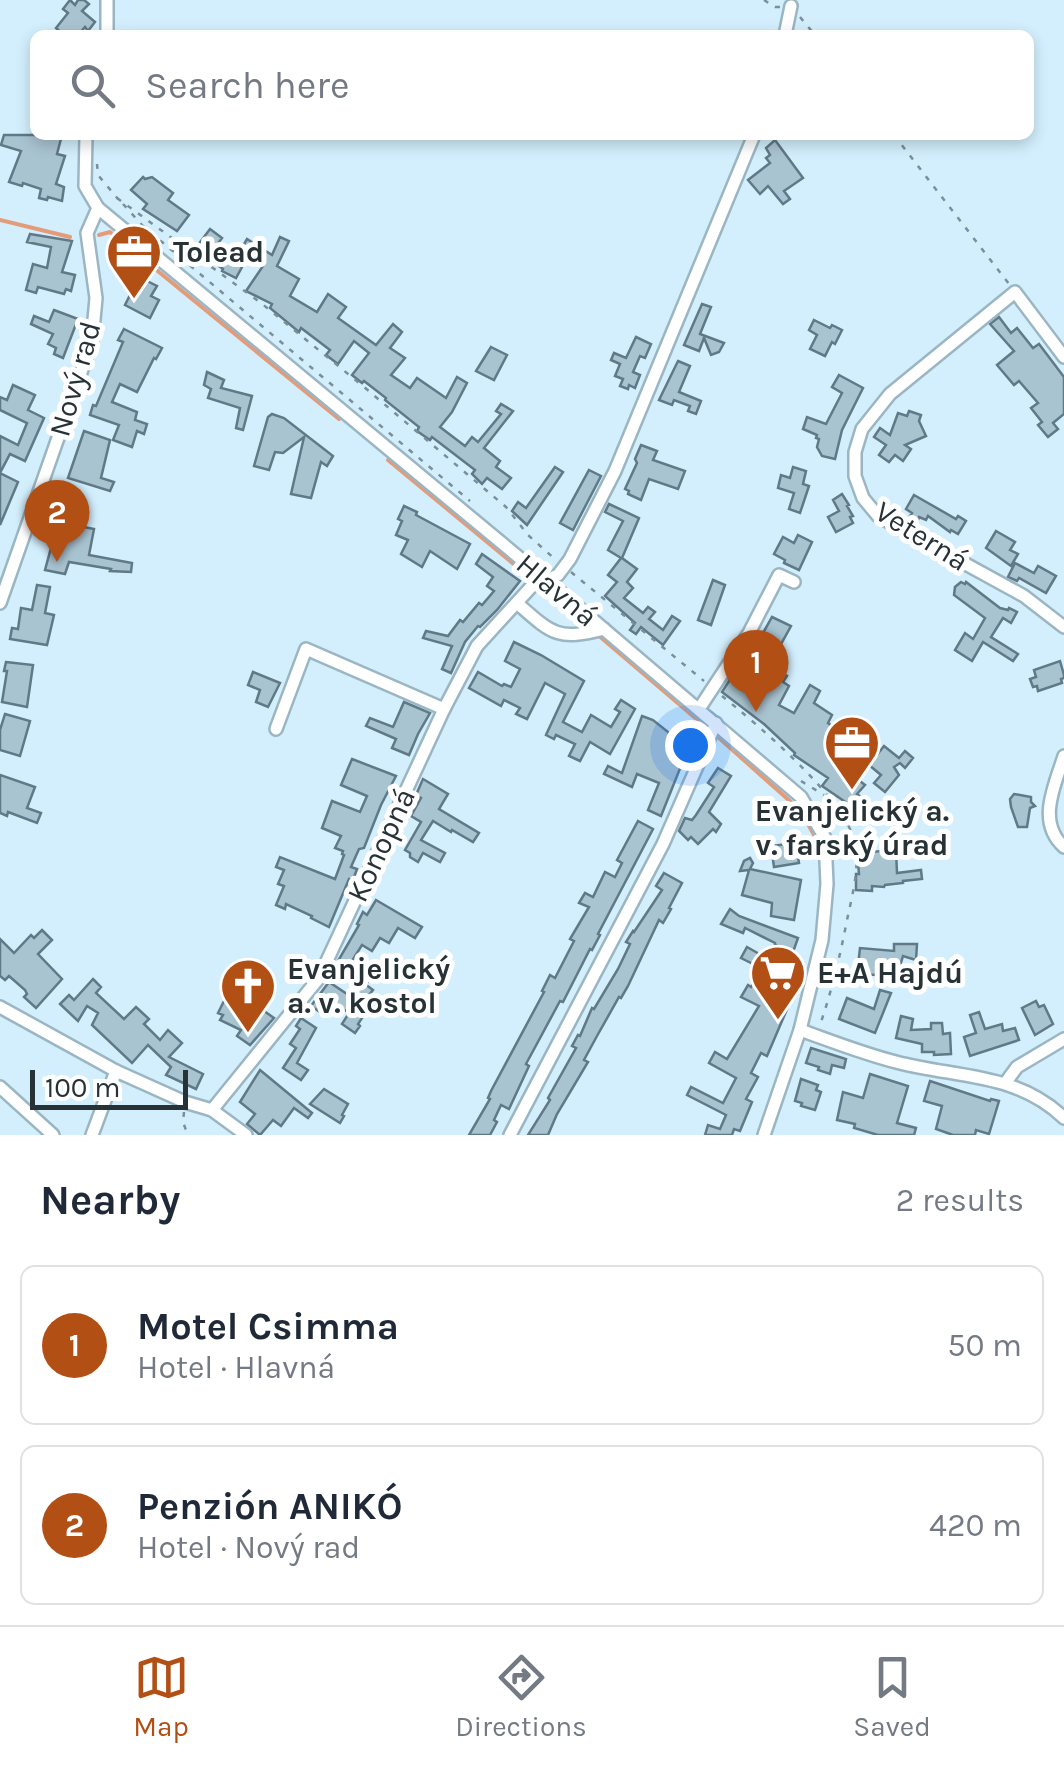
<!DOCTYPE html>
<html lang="en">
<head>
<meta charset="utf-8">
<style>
	:root { --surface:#fff; --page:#f6f6f7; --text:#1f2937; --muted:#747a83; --line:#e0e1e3; --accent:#b14f15 }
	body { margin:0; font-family:Karla,sans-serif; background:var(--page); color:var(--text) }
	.scale { position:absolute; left:30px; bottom:25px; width:158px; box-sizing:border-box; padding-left:10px; border:5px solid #273237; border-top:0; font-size:28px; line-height:35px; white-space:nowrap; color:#273237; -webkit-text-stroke:8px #fff; paint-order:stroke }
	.you { position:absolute; left:690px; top:745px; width:35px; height:35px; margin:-25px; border:8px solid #fff; border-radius:50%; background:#1a73e8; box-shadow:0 0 0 15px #1a73e833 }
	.badge { display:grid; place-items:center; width:65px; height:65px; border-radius:50%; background:var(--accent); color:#fff; font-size:32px; font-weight:700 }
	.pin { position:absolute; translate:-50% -82px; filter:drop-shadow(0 2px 5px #0008) }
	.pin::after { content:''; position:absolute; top:52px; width:35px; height:30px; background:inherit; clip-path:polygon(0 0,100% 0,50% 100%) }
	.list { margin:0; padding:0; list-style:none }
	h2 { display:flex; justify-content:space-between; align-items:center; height:130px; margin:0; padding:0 40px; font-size:42px }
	h2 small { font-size:32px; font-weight:400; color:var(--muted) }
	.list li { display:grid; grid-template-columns:65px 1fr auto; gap:30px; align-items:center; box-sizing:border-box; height:160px; margin:0 20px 20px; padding:0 20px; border:2px solid var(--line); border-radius:15px }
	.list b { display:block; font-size:38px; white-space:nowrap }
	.list p { margin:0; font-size:32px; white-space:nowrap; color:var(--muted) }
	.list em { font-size:32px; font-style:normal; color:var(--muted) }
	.icon { flex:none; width:55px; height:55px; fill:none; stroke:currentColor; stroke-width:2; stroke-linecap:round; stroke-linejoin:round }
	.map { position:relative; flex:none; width:1064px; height:1135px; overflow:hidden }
	.search { position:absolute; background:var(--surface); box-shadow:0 5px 15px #0003; left:30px; right:30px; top:30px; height:110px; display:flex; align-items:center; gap:25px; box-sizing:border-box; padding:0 35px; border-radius:15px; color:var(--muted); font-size:38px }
	.sheet { height:490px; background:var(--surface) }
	nav { display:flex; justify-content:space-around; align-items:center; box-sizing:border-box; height:140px; border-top:2px solid var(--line); background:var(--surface); font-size:28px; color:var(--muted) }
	nav a { display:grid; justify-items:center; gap:5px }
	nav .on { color:var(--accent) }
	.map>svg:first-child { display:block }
</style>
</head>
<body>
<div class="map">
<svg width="1064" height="1135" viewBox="0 0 1064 1135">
	<rect width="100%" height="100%" fill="#d3effd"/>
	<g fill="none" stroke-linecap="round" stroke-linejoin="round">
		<g stroke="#e49b79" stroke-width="4">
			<polyline points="0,220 70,237"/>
			<polyline points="99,235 110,232 339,419"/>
			<polyline points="388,460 527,575"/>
			<polyline points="542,588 569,611"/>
			<polyline points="573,615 585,625"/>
			<polyline points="598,635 707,728"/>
			<polyline points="719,738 800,810 817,840"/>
		</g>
	</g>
	<g fill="#a9c4d1" stroke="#607986" stroke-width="2.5">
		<polygon points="70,0 75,5 78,0 84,0 89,4 82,11 95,22 88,31 85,27 78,35 64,35 56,28 68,13 63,9"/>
		<polygon points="4,135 62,135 57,154 65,156 56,184 64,187 62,201 48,197 47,200 39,198 41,189 23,183 22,186 9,182 21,151 1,145"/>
		<polygon points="775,140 803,178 784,191 790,199 783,204 768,186 760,194 748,180 770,163 766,158 770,155 766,148"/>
		<polygon points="143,177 145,179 152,177 173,193 168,200 189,215 177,231 143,209 147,204 131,190"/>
		<polygon points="210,229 222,238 216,246 236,258 247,239 272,255 280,237 289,241 277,266 299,279 290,296 317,312 328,294 346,307 338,318 376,345 393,324 402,332 390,348 405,358 391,375 410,388 417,378 446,398 457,377 467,383 452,412 440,427 465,446 472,437 478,442 501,414 496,411 501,404 513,411 484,448 500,461 496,467 511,478 502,489 487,478 482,484 472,474 475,470 432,437 430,440 417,431 419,427 385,400 386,398 364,381 362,383 352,375 369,353 354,341 338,364 326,355 330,350 301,328 299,332 270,308 272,304 246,291 263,266 247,258 236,278 222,271 223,269 195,249"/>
		<polygon points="30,234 72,241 62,272 75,275 71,291 66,289 64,294 38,287 36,293 26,290 33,264 47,268 51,247 27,242"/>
		<polygon points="139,277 157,286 151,296 159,300 150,318 125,305"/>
		<polygon points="702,304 711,307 700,334 724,343 719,352 711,355 704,338 699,351 684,345"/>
		<polygon points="54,310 78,319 63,358 54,354 56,348 48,344 53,334 31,324 34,316 49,322"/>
		<polygon points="999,317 1011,333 1017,328 1033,348 1039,344 1064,377 1064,414 1053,423 1058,429 1048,437 1038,425 1042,422 1031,408 1038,403 1019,381 1014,385 997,365 1014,351 990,324"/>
		<polygon points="814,320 830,328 832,325 842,330 835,344 832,342 825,356 810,349 817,335 809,330"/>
		<polygon points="124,329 162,348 156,359 154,358 137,392 120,384 112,402 137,412 135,420 147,424 144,434 137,431 132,447 113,440 119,425 90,415 93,405 96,406 123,342 118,340"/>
		<polygon points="636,337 651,344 645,358 640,356 633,372 640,375 635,388 629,385 628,389 620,386 623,379 615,376 620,364 611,360 614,353 626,358"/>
		<polygon points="491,347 507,355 494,380 476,371"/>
		<polygon points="678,361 690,366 679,392 701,401 696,414 688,411 690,406 674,400 672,405 659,400"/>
		<polygon points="207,372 224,380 221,388 252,396 243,430 236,428 240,408 208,398 211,389 204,385"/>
		<polygon points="839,375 863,388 842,430 835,459 822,456 817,447 819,439 816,438 817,435 803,429 807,417 826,424 842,393 832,387"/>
		<polygon points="13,385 35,395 28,410 44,418 25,461 10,454 0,473 18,482 0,525 0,436 18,445 27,423 0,410 0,397 7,400"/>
		<polygon points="909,411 921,415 919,421 926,436 905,445 911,449 903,461 895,455 889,462 879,455 886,445 874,437 880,428 890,435 898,413 907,416"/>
		<polygon points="272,414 284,418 333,456 327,466 321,462 311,498 291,494 304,437 283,453 275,452 269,470 254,466 268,417"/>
		<polygon points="84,431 110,440 101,478 114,482 110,491 68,478"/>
		<polygon points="641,445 657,451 653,460 685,471 678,489 649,479 641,500 628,494 629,491 625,489 637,463 635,459"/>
		<polygon points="555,467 563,472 527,525 512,511 518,502 526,508"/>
		<polygon points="793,467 806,471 803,484 809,486 800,513 789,509 794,493 778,488 781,475 790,478"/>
		<polygon points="589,470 601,476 573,530 560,523"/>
		<polygon points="842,494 849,505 847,506 853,516 850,517 853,523 836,532 828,517 839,511 833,500"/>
		<polygon points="914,495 956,519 958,516 966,521 958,534 951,530 950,532 928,516 926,520 919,517 918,520 910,516 912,513 906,509"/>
		<polygon points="609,504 639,518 622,558 637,569 627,582 633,588 624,598 643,613 648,607 655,612 649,619 663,630 672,616 680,621 663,645 641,627 636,634 630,630 635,623 605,596 617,582 608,575 621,558 608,550 623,521 605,512"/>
		<polygon points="404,506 417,512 416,515 470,544 457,569 430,551 422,567 401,554 408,540 396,535 402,521 398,519"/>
		<polygon points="58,522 94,529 89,555 132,563 131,572 110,571 111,569 69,562 65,574 45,570"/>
		<polygon points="996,531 1015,542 1010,550 1018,554 1011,566 986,548"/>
		<polygon points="798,535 812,542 799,570 784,563 785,560 774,554 783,537 794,543"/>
		<polygon points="482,554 520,581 497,610 480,627 478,626 465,642 451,673 442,669 452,646 423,638 426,631 448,636 460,620 463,622 479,603 482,605 494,591 487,586 493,577 476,564"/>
		<polygon points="1015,563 1034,573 1038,566 1056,576 1046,593 1019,578 1017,581 1008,577"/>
		<polygon points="713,580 725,585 711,625 698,620"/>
		<polygon points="961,582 965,584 966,582 1000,608 1008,610 1009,608 1017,612 1011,623 1003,618 991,637 1018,654 1013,661 983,642 972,661 955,650 965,633 973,639 985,618 954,595 955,587"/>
		<polygon points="37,585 50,587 45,613 54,615 47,645 10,639 12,628 18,629 21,608 32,610"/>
		<polygon points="772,617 791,626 781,644 777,642 766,663 787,676 783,682 789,686 779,705 794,713 810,685 820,691 814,703 832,715 828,723 846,736 834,753 852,767 848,772 865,785 857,794 871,805 863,814 822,786 828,778 794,755 795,753 764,724 722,692 736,670 744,675 756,654 749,650 755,641 758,642"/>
		<polygon points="514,642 541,655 584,681 563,722 582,732 591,715 611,727 620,712 615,709 621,700 635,709 610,754 590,742 580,761 569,756 575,744 556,735 554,739 546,735 565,694 545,683 527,719 516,714 520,708 504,700 501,706 469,688 478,672 502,686 504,684 511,687 520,669 505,661"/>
		<polygon points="1060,661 1064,675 1064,678 1061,679 1062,683 1038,691 1037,686 1033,687 1030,679 1036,677 1034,670"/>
		<polygon points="6,662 33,665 27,707 2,702 7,671 4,671"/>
		<polygon points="253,672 280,683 268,707 256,702 260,690 248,685"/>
		<polygon points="404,702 430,713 418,734 409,755 392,748 396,739 366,726 370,718 393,727"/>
		<polygon points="5,714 30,721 20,756 0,750 0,730"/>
		<polygon points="642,716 653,720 673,736 694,745 685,762 683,761 661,816 648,810 659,783 637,774 632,787 604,774 608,766 622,773"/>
		<polygon points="884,746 899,758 905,751 913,758 905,768 900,763 894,767 899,775 885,792 874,783 881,775 869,765"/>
		<polygon points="352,759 396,776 381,805 364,848 359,849 351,867 357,869 353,880 349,879 329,927 311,918 312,916 286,904 285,909 276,905 284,886 278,884 284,870 276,867 280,857 335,879 344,855 342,854 343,851 335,848 341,836 322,828 332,801 360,812 367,796 341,785"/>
		<polygon points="718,768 731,776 709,812 721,824 716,832 713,829 698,844 691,837 688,840 679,831 685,818 692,820 696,815 714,787 708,783"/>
		<polygon points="0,775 35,787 27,808 41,813 37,823 8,812 7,816 0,813"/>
		<polygon points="423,779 448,794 439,809 479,833 473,842 452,830 451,832 433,821 421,840 445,853 440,862 423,853 418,862 410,857 410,853 405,850 421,822 411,816 421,798 416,795"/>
		<polygon points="1014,794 1031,797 1031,802 1035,806 1030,808 1027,827 1018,827 1011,807 1010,799"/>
		<polygon points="638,821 653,829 598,934 600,935 592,950 590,949 563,1002 560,1001 526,1064 529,1066 509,1109 501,1105 494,1120 497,1122 490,1135 469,1135 490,1099 488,1098 491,1091 544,992 542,991 550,975 555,978 574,941 570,939 589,907 579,903 585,893 593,897 605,872 615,877 622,863 617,860"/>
		<polygon points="796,843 799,863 774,867 771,846"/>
		<polygon points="896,850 897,873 921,870 922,879 903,881 903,883 885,885 884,887 872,886 872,891 856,890 856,874 859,874 857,853"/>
		<polygon points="750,858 753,863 750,869 801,880 794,920 771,916 772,903 742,895 749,870 740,871 744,861"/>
		<polygon points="664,873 682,883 669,908 671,909 663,923 659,920 628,986 621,998 619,997 597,1036 584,1060 588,1062 557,1114 548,1135 528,1135 550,1100 548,1098 576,1048 572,1046 578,1035 580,1036 592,1008 594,1009 618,969 630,944 626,942 633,931 634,932 662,890 656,886"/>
		<polygon points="376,900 422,927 415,938 398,928 389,943 380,938 372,951 362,945 352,961 372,975 367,983 338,961 359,925 357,924 363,912 367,915"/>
		<polygon points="730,909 739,916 798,938 793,952 775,945 775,943 745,928 743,933 721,924"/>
		<polygon points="42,930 52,940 38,954 62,979 36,1008 24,997 27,994 25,990 9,976 5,980 0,976 0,939 14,953 31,935 34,938"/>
		<polygon points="894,944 917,944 916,960 903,956 900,966 878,963 877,975 857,974 860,948 894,951"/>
		<polygon points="747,947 777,964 764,994 788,1007 767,1056 761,1053 751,1073 758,1077 746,1099 752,1102 740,1131 734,1129 732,1135 705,1135 708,1125 720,1129 726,1115 687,1095 691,1087 723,1103 736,1078 709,1063 715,1052 727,1059 759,1006 741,997 748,985 751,987 761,968 741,958"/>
		<polygon points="93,979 101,987 96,993 124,1019 136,1007 149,1019 144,1024 160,1040 168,1030 182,1043 169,1057 203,1074 196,1089 166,1075 171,1067 148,1045 132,1063 92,1025 98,1013 87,1006 78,1021 60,1004 69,995 74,1000"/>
		<polygon points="361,981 373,990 362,1004 368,1009 358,1024 360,1026 355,1033 342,1024 349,1013 329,999 320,1012 311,1006 329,982 350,996"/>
		<polygon points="880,990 891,993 875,1033 839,1019 847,998 874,1009"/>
		<polygon points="226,997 240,1005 237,1011 254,1024 264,1011 274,1018 250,1045 237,1036 241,1030 220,1020 223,1015 218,1013"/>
		<polygon points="1036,1001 1039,1007 1044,1005 1053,1024 1035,1035 1022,1008"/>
		<polygon points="979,1012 985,1029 1002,1024 1003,1031 1015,1028 1019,1040 970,1056 964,1037 976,1033 970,1015"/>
		<polygon points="901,1016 913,1019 911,1030 931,1029 931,1023 942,1023 943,1034 950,1033 951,1054 934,1055 934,1052 922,1052 922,1044 896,1038"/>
		<polygon points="301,1018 316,1028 297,1063 308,1070 301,1080 283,1068 296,1048 290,1044 300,1029 296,1026"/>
		<polygon points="811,1048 846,1059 844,1068 832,1065 830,1074 818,1070 819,1067 806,1063"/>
		<polygon points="260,1070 312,1113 308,1118 294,1108 281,1126 273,1120 260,1135 247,1124 255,1114 240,1102"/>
		<polygon points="870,1074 908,1086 897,1123 916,1128 914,1135 878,1135 854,1128 855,1124 837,1120 843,1092 863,1098"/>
		<polygon points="801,1079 818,1085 816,1090 821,1092 815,1110 801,1106 802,1103 795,1101"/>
		<polygon points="930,1081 990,1101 991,1099 999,1101 989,1134 976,1130 975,1135 953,1135 936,1129 942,1106 924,1101"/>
		<polygon points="324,1089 348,1104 342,1115 344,1116 340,1123 310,1104"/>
	</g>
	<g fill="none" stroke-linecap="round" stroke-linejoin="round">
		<g stroke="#9bb6c3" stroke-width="16">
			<g id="minor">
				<polyline points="107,35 107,0"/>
				<polyline points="785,35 791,6"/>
				<polyline points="86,135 85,186 98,208 545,579 801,797 825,838 827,884 822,940 800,1030 764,1135"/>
				<polyline points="1064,357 1015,292 890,394 862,429 855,452 855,476 863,498 878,516 1024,596 1064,627"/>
				<polyline points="0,603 92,341 96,298 87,233 98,208"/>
				<path d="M518,604C552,634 558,641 604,629"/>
				<polyline points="699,709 749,633 779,575 794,582"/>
				<polyline points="276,729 306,649 444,709"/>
				<path d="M1064,756C1055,785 1036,822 1064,847"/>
				<polyline points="0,1007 116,1071 185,1102 212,1110 246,1135"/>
				<path d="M800,1030C831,1041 864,1054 896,1062C956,1078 1016,1072 1064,1118"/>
				<polyline points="1006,1082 1017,1067 1064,1039"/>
				<polyline points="0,1087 53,1135"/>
				<polyline points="212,1110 319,978 444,709 477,646 531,587 558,575 570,559 615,471 754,135"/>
				<polyline points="92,1135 116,1071"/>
				<polyline points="510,1135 663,844 716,723"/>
			</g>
		</g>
		<g stroke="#7b8f98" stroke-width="2.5" stroke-dasharray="5 8" stroke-linecap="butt">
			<polyline points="764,0 775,7 780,7"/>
			<polyline points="800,17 815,35"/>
			<polyline points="894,135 1009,284"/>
			<polyline points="97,164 98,175 118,199"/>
			<polyline points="117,198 261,303 364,387 506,507 528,535 557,561"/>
			<polyline points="123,204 143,226 470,501"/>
			<polyline points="571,572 704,681"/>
			<path d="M722,696C758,725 845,798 855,843C860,868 852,896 847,920C840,956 832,990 820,1025"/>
			<polyline points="801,781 824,795"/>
			<polyline points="184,1112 183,1122 186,1130"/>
		</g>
		<use href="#minor" stroke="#fff" stroke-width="11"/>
	</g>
	<defs>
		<g id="office-pin" transform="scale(2.875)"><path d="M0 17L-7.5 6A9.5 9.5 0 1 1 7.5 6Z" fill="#b14f15" stroke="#fff"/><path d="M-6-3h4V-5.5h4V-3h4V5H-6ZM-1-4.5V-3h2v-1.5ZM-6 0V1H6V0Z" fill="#fff"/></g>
		<g id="supermarket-pin" transform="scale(2.875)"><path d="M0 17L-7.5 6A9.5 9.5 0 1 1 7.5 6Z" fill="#b14f15" stroke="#fff"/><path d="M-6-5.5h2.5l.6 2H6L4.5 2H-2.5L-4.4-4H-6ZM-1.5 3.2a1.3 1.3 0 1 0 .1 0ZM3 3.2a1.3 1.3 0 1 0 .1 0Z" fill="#fff"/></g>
		<g id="church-pin" transform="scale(2.875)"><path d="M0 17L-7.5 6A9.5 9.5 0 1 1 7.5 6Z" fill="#b14f15" stroke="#fff"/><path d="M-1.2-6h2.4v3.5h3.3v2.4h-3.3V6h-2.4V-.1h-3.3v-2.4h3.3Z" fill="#fff"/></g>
	</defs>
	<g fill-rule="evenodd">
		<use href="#office-pin" x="134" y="252"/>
		<use href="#office-pin" x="852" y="743"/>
		<use href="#supermarket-pin" x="778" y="973"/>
		<use href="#church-pin" x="248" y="986"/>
	</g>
	<g text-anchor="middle" stroke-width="10" stroke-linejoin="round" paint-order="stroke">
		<g font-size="30" font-weight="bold" fill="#273237" stroke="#fff" text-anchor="start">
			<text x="173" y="262">Tolead</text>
			<text x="852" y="821" text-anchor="middle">Evanjelický a.<tspan x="852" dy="34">v. farský úrad</tspan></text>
			<text x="287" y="979">Evanjelický<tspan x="287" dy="34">a. v. kostol</tspan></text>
			<text x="817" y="983">E+A Hajdú</text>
		</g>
		<g font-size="30" fill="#273237" stroke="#fff">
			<text transform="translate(75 379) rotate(-74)" y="10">Nový rad</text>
			<text transform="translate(922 536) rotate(32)" y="10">Veterná</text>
			<text transform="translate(557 590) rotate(40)" y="10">Hlavná</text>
			<text transform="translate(381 845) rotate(-65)" y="10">Konopná</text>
		</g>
	</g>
</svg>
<div class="scale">100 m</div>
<div class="you"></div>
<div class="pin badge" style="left:756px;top:712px">1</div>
<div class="pin badge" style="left:57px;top:562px">2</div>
<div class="search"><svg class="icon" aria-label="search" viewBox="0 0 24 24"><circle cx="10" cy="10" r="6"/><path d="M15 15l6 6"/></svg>Search here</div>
</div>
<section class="sheet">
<h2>Nearby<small>2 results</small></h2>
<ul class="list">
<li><span class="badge">1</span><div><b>Motel Csimma</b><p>Hotel · Hlavná</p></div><em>50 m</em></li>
<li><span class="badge">2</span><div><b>Penzión ANIKÓ</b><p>Hotel · Nový rad</p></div><em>420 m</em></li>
</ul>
</section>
<nav>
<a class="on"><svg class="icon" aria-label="map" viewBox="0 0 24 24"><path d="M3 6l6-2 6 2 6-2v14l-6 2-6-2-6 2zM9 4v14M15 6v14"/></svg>Map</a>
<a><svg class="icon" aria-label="directions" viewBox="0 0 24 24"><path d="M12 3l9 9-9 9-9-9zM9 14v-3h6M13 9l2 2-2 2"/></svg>Directions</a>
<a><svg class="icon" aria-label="saved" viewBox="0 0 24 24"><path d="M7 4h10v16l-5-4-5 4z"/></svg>Saved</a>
</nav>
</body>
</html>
